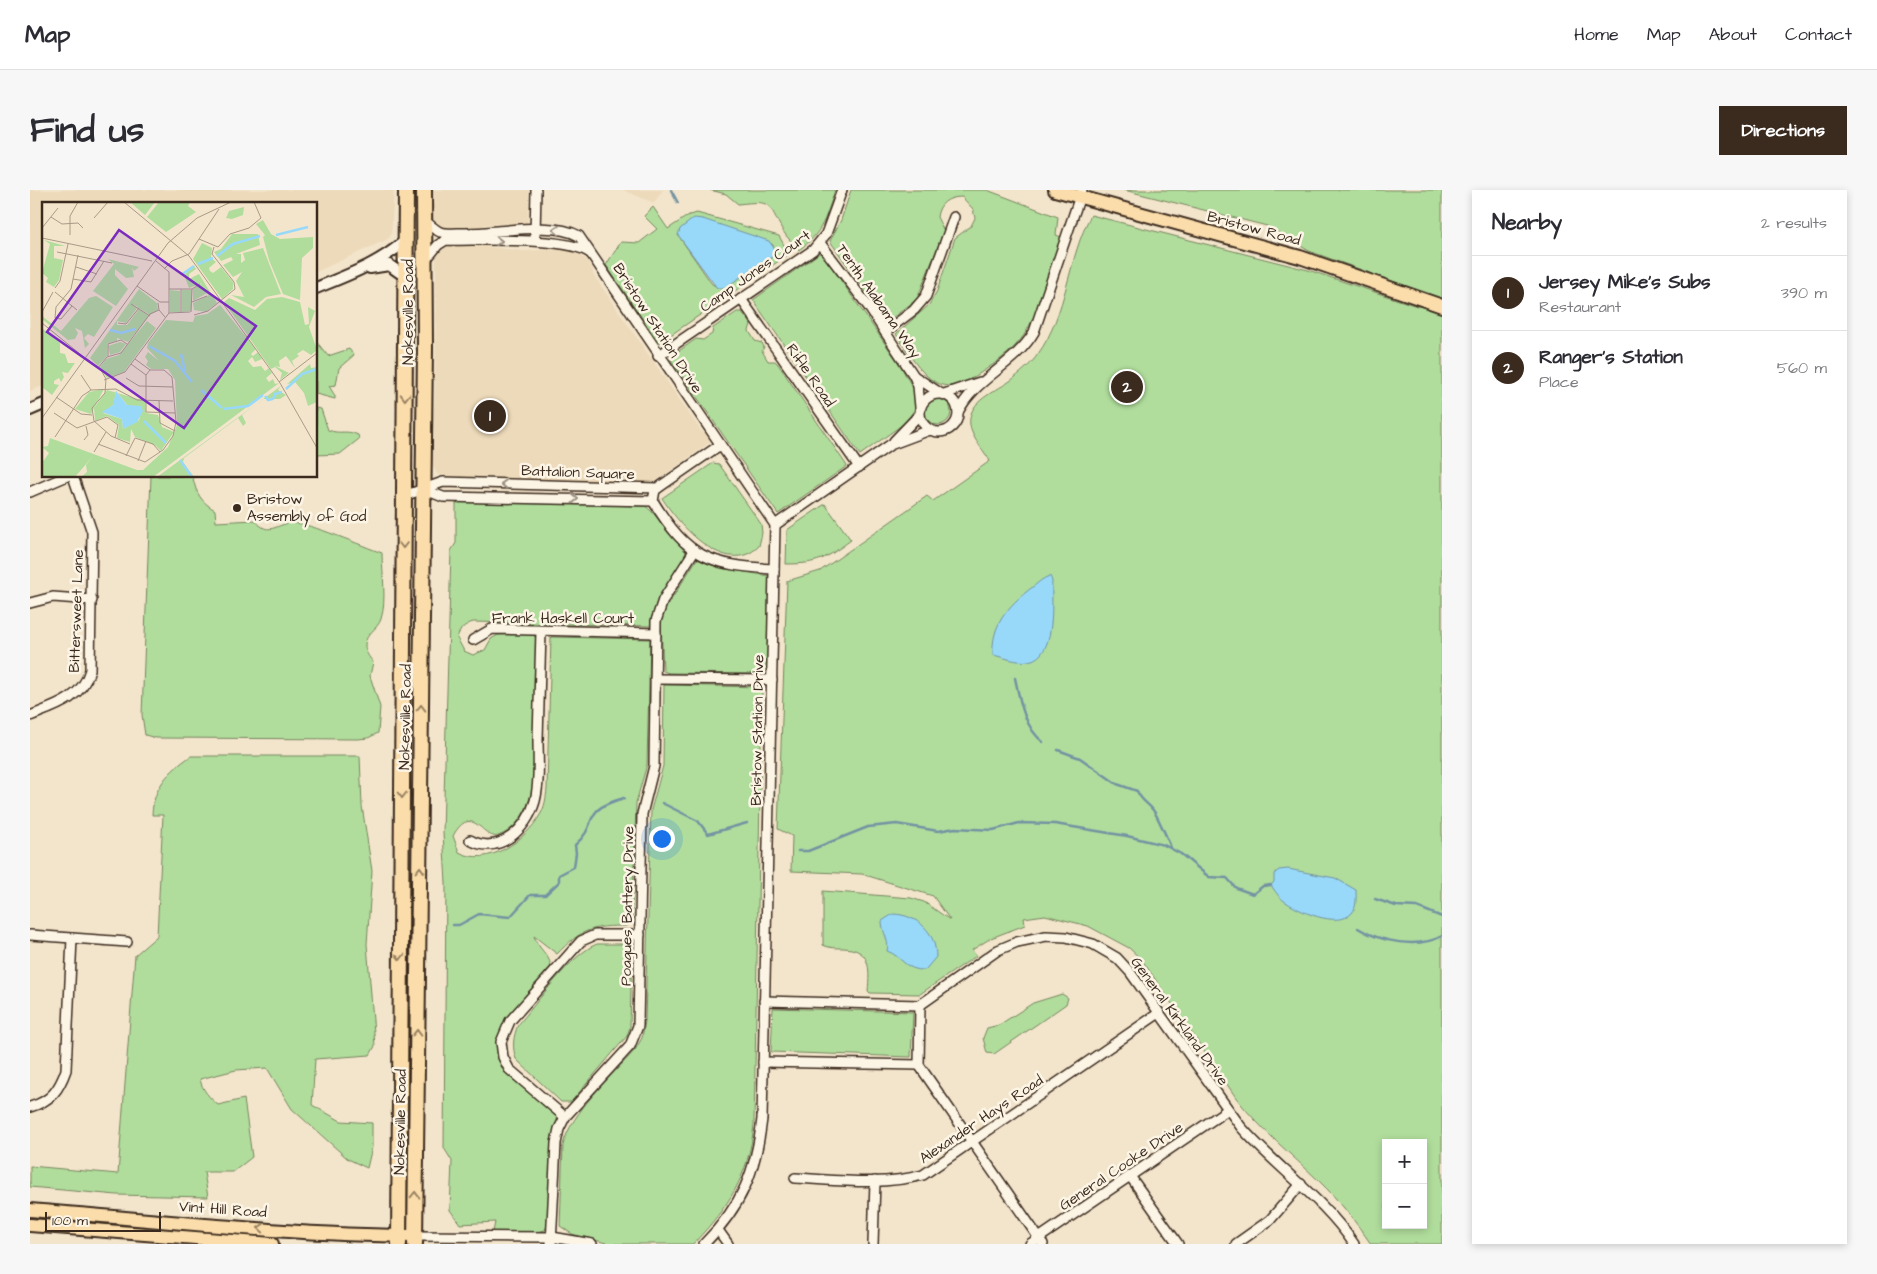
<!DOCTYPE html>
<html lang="en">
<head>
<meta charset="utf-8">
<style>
	:root { --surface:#fff; --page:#f7f7f7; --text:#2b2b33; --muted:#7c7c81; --line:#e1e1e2; --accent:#3b2a1e }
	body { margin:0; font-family:"Architects Daughter",sans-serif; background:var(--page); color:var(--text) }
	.controls { position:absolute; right:15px; bottom:15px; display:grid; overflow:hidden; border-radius:0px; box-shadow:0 2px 8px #0003 }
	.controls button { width:45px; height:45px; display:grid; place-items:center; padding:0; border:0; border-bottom:1px solid var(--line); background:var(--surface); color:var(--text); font:25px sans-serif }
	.scale { position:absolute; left:15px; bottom:12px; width:116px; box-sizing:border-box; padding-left:5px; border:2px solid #3b2a1e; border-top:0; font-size:14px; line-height:18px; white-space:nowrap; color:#3b2a1e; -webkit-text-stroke:4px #fcf5e5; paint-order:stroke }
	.you { position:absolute; left:631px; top:648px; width:18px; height:18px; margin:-12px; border:4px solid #fff; border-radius:50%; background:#1a73e8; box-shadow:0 0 0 8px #1a73e833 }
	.badge { display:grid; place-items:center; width:32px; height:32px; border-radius:50%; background:var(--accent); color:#fff; font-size:16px; font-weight:700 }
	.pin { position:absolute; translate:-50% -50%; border:2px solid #fff; box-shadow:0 1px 5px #0006 }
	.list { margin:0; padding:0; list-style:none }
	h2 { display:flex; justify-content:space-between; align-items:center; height:65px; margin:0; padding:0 20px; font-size:21px }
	h2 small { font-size:16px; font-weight:400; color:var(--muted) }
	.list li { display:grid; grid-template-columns:32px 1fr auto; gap:15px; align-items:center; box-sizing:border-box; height:75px; padding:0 20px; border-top:1px solid var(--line) }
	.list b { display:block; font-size:19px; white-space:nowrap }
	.list p { margin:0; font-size:16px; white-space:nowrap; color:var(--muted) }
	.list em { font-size:16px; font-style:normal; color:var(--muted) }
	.map { position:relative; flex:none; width:1412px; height:1054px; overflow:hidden; border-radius:0px }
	header { display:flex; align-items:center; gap:30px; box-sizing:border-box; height:70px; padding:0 25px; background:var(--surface); border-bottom:1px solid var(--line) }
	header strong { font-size:24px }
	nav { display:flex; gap:28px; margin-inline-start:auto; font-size:18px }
	.intro { display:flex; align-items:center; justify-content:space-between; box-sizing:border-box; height:120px; padding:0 30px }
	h1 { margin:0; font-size:35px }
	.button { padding:12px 22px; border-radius:0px; background:var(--accent); color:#fff; font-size:18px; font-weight:700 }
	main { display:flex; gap:30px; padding:0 30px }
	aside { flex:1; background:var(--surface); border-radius:0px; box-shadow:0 2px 8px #0003 }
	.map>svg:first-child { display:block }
</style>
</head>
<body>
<header>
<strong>Map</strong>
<nav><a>Home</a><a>Map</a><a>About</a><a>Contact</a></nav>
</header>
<div class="intro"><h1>Find us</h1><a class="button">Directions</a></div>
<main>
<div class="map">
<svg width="1412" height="1054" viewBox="0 0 1412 1054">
	<rect width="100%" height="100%" fill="#f3e5cc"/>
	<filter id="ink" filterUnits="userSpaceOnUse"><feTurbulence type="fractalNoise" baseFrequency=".02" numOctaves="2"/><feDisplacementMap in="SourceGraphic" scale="10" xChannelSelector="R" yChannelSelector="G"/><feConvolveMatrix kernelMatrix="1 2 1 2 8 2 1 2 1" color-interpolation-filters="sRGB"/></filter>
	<g filter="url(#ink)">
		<g fill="#eddaba">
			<polygon points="0,0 364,0 361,45 358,49 286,82 286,14 14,14 14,196 0,201"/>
			<polygon points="403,0 499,0 498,31 493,37 479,38 473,34 454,35 443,40 414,40 405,36 403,32"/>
			<polygon points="593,0 633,0 624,13"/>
			<polygon points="419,52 493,61 531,59 545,62 556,69 563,80 563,84 672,242 677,243 681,249 679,253 628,290 619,292 418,288 407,284 400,270 401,244 405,210 406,63 407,60"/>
		</g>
		<g fill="#b0dd9c" stroke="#76845d" fill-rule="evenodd">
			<path d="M680,0H805C796,26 793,43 769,60C764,54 757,48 753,41C737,13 744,10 708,14L696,4Z"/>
			<path d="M821,0H957L1028,27L1026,45L1031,47C1020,77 1008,133 986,155C975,167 960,177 947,185C935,193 921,200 907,193C889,184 877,160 866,144L899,115L907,101L925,48L941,36L945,28L943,19L932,7C918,7 909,13 907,27L914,41L887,109L857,132L800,51L811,30Z"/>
			<polygon points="1094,0 1412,0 1412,109 1279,61 1237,36"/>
			<path d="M623,17L638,39L659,25L667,23L749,46L759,64L629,153L576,75L591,52L609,53L627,39L614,26ZM648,45L735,50L743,55L745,65L691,99L682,94Z"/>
			<path d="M1061,25L1278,80L1387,116L1412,120V1054H1341C1325,1031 1309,1010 1289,991C1261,964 1231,940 1207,909L1112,770L1099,758L1058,736L1015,725L994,728L995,735L961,748L942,760L946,766L890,804L840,803L838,801C840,778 841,759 813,758C806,758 799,758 793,755V701L881,708L894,712L920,730L903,706L832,684L761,681L762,646L748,639L757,391L790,381L897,306L903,311L960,271C952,257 935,242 941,224C946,207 971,199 984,188C993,181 1002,173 1008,164C1037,124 1038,67 1061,25ZM1356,953H1393V1035H1356Z"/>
			<polygon points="791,62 870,175 884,200 886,208 886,217 876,232 830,265 723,110"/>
			<polygon points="707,122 712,122 721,134 719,141 725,151 732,153 734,157 732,161 738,171 745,171 748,174 817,276 748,324 641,170 643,165 666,149 673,150 682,144 683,138"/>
			<polygon points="286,151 298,166 319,159 324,165 309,178 306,195 299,196 305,206 305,209 286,204"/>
			<circle cx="908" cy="222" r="13"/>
			<path d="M286,218L291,219L298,240C311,245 315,239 328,245L329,249L310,264L286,265Z"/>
			<path d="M683,273L689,274L731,334L732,343L729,356C696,389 649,335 632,308Z"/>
			<path d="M121,286H166L163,288C166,303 171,312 185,320L186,332L225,330C239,348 246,333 263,333C277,332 335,357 352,363C352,383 357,410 351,429C348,439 335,444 335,455C335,462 339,467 343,472L340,486L350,517L348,543L338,548L328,549L126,548L115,545L112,525Z"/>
			<path d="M426,312L615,316C625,322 645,351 656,362V365L627,414L621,436L443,432C434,435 430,439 427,448L434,461L443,465L455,460L461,449L468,445L503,444L507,450C507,483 506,516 505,549C504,570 506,593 498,613C494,626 482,642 468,646C454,651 442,611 423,646L429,662C457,678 496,650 510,625C515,617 516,608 517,599L521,447L620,449L617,574L606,613L602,731L596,736C563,736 551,739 527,764L504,746C508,759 519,764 521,776L483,820L471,839L469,849L470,866L527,928L528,933L522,946L518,1033L515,1040L507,1042H463L465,1032L430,1034L420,1020L422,971L414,958L416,693L413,643L421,361L426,353Z"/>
			<path d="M795,314L821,350C795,369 789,374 756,374L757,340Z"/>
			<polygon points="667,369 689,378 740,386 738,480 734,484 639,483 633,481 631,431 634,421"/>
			<path d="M634,495L732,497L724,934C719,986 699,1016 663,1054H580L542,1044L530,1036L533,955C541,922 582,886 605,860L612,848L615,831L621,620L633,576Z"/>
			<path d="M161,566H330L332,616L342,681L337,754L345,856L340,865L285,869L282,915L311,931L342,933V957L337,978L318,969L262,919L237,878L206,880L170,889C172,900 180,908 188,915L214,909L222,967L203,982H174L178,1007L87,1005L0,997V976L88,984L105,765L127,746L133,625H122C123,597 139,581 161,566Z"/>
			<path d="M567,754H598L602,757L600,837L597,846L541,912H531L486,869C482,857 483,847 488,835C507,813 541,764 567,754Z"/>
			<polygon points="1032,804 1038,808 1036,814 964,864 957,863 953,848 957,838 969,835 1003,813"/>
			<polygon points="743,818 883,822 881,867 741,862"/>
		</g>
		<g fill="#98d9fa" stroke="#7393a2">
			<polygon points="664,28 673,29 739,51 744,58 745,65 694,98 687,98 648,45 650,39"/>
			<path d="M1020,386L1022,391C1021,414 1027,467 998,471C987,473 973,467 963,465C961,435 978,416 1000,399C1006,395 1012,388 1020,386Z"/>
			<path d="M1258,679L1305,688L1326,700C1326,707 1327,717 1322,723C1308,739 1267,721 1253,710C1249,707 1244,700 1241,695L1244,692V684L1249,680Z"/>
			<path d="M863,724C888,725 906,742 906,767L895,780C875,781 872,766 857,761C860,751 852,742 852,731Z"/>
		</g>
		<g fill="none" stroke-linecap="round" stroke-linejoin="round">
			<g stroke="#7393a2" stroke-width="2.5">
				<polyline points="641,0 648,13"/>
				<path d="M985,488C990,511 994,537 1013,552"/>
				<path d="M1028,560L1050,568L1087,594L1107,601C1112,612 1117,612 1123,620C1127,625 1139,652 1141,658"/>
				<polyline points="632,613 668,631 678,644 717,633"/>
				<polyline points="768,661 778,661 838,637 867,634 908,641 925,638 963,640 989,633 1025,634 1097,646 1134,655 1151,664 1179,687 1197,688 1206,698 1223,704 1233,696 1241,695"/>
				<polyline points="1345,709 1366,716 1387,717 1412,727"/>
				<path d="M423,735H429L449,724L480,727L500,705H515L529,692V685L544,677L546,663L545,655C571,633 548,621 594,608"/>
				<path d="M1328,738C1350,752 1388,759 1412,746"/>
			</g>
			<g stroke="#3b2a1e" stroke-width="12">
				<g id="minor">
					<path d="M394,30C399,34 404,39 410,42C417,44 426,43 433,43C466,44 520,30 549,46L745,335L732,929C726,981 712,1016 674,1054"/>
					<polyline points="505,45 506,0"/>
					<polyline points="790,53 838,116 884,186 888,196 890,217"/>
					<path d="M395,71L408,55L416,50C447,51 538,46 560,63"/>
					<polyline points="711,109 829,277"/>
					<polyline points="855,142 884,120 896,106 924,27"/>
					<polyline points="628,166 783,60 796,44 812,0"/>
					<polyline points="884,186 910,203"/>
					<circle cx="909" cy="223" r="19"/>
					<polyline points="914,204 950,192"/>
					<path d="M928,222C945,188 985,175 1004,142L1052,0"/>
					<polyline points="864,251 889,225"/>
					<path d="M690,255L625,300L623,311C658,368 679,375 744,379"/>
					<polyline points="393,299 413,307 623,311"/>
					<polyline points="0,302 37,286"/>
					<polyline points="374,306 413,292 628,298"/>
					<polyline points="745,335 860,255 900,240"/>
					<polyline points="0,413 23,407 62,410"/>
					<polyline points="443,450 462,439 626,443"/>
					<polyline points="625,489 742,490"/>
					<path d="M0,526C25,516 52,509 60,480L62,342L43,286"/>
					<path d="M440,650C469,666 497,639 505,611C510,591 508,569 508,549C509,513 510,477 511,441"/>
					<polyline points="0,745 97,752"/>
					<path d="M734,811L890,815L968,760L987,752L1016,746L1036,747L1063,754L1087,768L1100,782L1211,937C1247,978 1293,1008 1324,1054"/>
					<polyline points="890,815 889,875 1013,1054"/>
					<polyline points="733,872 889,875"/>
					<path d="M0,917C21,911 29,900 36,880L42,748"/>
					<polyline points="535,927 479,879 473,867 471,852 480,831 551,751 565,745 610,745"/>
					<polyline points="1100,986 1148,1054"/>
					<path d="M765,988C807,990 852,996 893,985L1129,823"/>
					<polyline points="688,1040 698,1054"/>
					<polyline points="385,1046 522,1047 562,1054"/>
					<polyline points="521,1054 526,953 529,939 535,927 600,856 608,836 612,624 624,576 626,431 633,410 664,361"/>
					<polyline points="843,1054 845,991"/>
					<polyline points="1000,1054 1197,920"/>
					<polyline points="1206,1054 1240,1030 1271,994"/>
				</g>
			</g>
			<g stroke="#3b2a1e" stroke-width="14">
				<g id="tertiary">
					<polyline points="340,78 359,75 376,87"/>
					<path d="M286,98C318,85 351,73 376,50"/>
					<polyline points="0,220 14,214"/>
				</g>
			</g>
			<g stroke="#3b2a1e" stroke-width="16">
				<g id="primary">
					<polyline points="1025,0 1270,67 1412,116"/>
					<path d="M0,1020C128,1030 256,1045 385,1046"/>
					<polyline points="0,1035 242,1054"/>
				</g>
			</g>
			<g stroke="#3b2a1e" stroke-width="18">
				<g id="trunk">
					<polyline points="369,1054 376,0"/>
					<polyline points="385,1054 395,158 394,0"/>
				</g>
			</g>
			<use href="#minor" stroke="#fcf5e5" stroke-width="9"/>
			<use href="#tertiary" stroke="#fcf5e5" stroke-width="10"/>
			<use href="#primary" stroke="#fbddab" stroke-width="12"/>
			<use href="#trunk" stroke="#fbddab" stroke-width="14"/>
		</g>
		<defs><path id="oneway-chevron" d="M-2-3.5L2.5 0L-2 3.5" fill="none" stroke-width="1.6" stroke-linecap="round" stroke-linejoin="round" transform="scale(1.25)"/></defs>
		<g stroke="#9c9082">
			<use href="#oneway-chevron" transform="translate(526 40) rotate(-175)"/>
			<use href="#oneway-chevron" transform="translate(469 51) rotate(2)"/>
			<use href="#oneway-chevron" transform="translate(474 294) rotate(-178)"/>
			<use href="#oneway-chevron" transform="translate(545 309) rotate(1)"/>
		</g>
		<g stroke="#9b8464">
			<use href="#oneway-chevron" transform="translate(375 207) rotate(91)"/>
			<use href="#oneway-chevron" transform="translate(373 355) rotate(90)"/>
			<use href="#oneway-chevron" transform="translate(391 518) rotate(-89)"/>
			<use href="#oneway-chevron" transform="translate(372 605) rotate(90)"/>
			<use href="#oneway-chevron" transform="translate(390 680) rotate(-89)"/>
			<use href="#oneway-chevron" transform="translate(370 767) rotate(90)"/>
			<use href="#oneway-chevron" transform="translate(387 843) rotate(-89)"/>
			<use href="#oneway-chevron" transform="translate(385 1005) rotate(-89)"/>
			<use href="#oneway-chevron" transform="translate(231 1038) rotate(-176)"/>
		</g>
	</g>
	<circle fill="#3b2a1e" stroke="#fcf5e5" stroke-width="2" cx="207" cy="318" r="5"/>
	<g text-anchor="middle" stroke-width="5" stroke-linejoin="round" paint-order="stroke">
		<g font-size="15" fill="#3b2a1e" stroke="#fcf5e5">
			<text transform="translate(1224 38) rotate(15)" y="5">Bristow Road</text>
			<text transform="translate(725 81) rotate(-35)" y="5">Camp Jones Court</text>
			<text transform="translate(849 111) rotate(55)" y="5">Tenth Alabama Way</text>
			<text transform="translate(378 122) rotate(-90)" y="5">Nokesville Road</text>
			<text transform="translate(628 138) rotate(57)" y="5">Bristow Station Drive</text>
			<text transform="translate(781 185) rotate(55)" y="5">Rifle Road</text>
			<text transform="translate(548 282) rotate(2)" y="5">Battalion Square</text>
			<text transform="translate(46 421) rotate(-88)" y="5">Bittersweet Lane</text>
			<text x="533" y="433">Frank Haskell Court</text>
			<text transform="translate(375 527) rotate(-89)" y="5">Nokesville Road</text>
			<text transform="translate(727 540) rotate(-89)" y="5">Bristow Station Drive</text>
			<text transform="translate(597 716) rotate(-89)" y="5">Poagues Battery Drive</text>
			<text transform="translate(1150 831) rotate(54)" y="5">General Kirkland Drive</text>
			<text transform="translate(951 929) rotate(-34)" y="5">Alexander Hays Road</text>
			<text transform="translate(370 932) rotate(-89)" y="5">Nokesville Road</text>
			<text transform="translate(1091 976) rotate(-34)" y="5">General Cooke Drive</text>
			<text transform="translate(193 1019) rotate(4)" y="5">Vint Hill Road</text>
		</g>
		<g font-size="15" fill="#3b2a1e" stroke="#fcf5e5" text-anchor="start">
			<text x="217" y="314">Bristow<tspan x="217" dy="17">Assembly of God</tspan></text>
		</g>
	</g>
	<g transform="translate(12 12)">
		<rect width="275" height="275" fill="#f3e5cc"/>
		<path d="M88,0H113L103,13ZM117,0H148L146,4L154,10L124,30L105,15ZM202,5L201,13L190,17L184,16L187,9ZM221,18L229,32L238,37L271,35V46L260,56L258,98L241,92L227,58L221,35L223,33L214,22ZM216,32L218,43L194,52H199V61L203,58L201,51L221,46L239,92L224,95L212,105L189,93L202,95L194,79L200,70L191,75L181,63L191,58L189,55L179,59L172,50L179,47L190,32ZM2,38L23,44H12V56L21,58L17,78L12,85L4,80L6,76L0,71L8,42ZM160,41L170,46L169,56L174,60L167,66L168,69L171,71L179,65L191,80V87L180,97L151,57ZM66,57L97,65L92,69L90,65L92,75L84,76L73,67V73L86,87L74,104L51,89L72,62ZM152,64L154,67L147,72V77L157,72L175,101L164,110L152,108L151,101L167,93L165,91L151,99V87L160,81L147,86L142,73ZM97,87L115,101L116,108L108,113L88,101L96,105L84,121L75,119V123H85L97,107L107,114L86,140L75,136V139L65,142V154L56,164L48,156ZM128,88L138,89V110H128ZM140,88H150L149,109L140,110ZM54,94L71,105L52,135L46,132L42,136L47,142L43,146L40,129L33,126L36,131L33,137L26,138L0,117V114L19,129L47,96ZM240,95L258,100L263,123L267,122L266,105L273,109L267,125L275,148L269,153L261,148L255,152L257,154L250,159L253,166L244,154L237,159L238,165L233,164L247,171L238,178L240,171L233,165L229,167L182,100L187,96L213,108L225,97ZM178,103L214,147L209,152L211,154L216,150L220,157L213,160L210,155L206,159L211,165L219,164L223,169L227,166L230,171L224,176L227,180L231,177L233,182L237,181L111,275H39L45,270L44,263L51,254L33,275H0V261L7,251L0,245L6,244L8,236L95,268H101L126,245L135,223L133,178L126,167H109L104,163L106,159L103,155L106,150L117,159L105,146L106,141L124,118L151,120L153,114L165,112ZM105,119L114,126L82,170L65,176L58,165L64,157L77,153ZM0,126L18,141V151L23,152L26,161H33L26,171L20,170L22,175L19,180L17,176L12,179V182L17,183L10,193L0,185ZM78,140L84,142L78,150L68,153L66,144ZM268,162L269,166L275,165V200L266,204L262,191L253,180L245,182ZM239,184L236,188L244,193L238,197H221L200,213L204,221L201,224L196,216L142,256L141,260L152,275H115ZM62,187L49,212L33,207L47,190ZM65,188L103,199L104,211L116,213L120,225L132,230L119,249L114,244L93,235L89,227L88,240L75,236L77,223L65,214L53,219L52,206ZM74,189L86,204L100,206L97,218L81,227L80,217L61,211L72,202Z" fill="#b0dd9c" fill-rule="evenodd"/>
		<path d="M74,189L85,203L99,204L101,209L95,220L81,227L80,217L60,210L71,203Z" fill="#98d9fa"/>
		<path fill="none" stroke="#98d9fa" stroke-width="2.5" d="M234,33L266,25M175,54L191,42L218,34M156,62L171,56M139,73L152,64M68,128L79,131L93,127M107,144L133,159L150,180M139,152L143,169M244,187L260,172L275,167M159,188L180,206M223,194L226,198L231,197L233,192L240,190M181,207L206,204L221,193M102,219L124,241M138,258L150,275"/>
		<path fill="none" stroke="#a99a86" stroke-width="1" d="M82,0L147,54L238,181L275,246M9,15L20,22L36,21L41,26M52,16L66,0M0,26L16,6M28,33V14L36,0M0,36L110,59M157,37L176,45L188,32L207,26L219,16L212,0M15,50L70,61M34,65L55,72M122,67L130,59L147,52L177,7M31,77L49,80L62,59M95,84L118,100H127M13,86L18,79L26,42M127,87H150L158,82M139,87V111M13,90L35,108M150,100L165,94M116,101L117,108L123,115M89,102L108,114M30,104L19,117L13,116L14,105L29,87L36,53M0,110L11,90M149,110L150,87M127,111L148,110M152,113L166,109L193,87L192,80L170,52L172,45M0,121L43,156M76,121L84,122L97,106M66,154V142L79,138L85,142M44,156L59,168L64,177L63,191L50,206L52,219L69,234L88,242M89,162L104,173M56,166L65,155L79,151L108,112L117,108M108,168L104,173V210L133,211M39,173L49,188M84,176L97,184L131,185M62,178L83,170L127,111V70L114,59M237,180L275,151M14,195L39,212L50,213M117,198L118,221L133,229M12,211L35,226L65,215L76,223L73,236M0,216L126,41L155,16L189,0M13,235L40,194L49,188L74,187L95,198L131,199M42,238L46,233L44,224M56,242L103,260L121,248L131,234L134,220L130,175L122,168H108L93,157M52,250L64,230M84,254L93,236L111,242L118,250M96,259L104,239"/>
		<path fill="#7b2cbf" fill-opacity="0.15" stroke="#7b2cbf" stroke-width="2.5" d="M77,28L214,124L142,226L5,130Z"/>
		<rect width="275" height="275" fill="none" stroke="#3b2a1e" stroke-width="2.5"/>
	</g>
</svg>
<div class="controls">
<button>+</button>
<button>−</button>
</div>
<div class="scale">100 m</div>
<div class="you"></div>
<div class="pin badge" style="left:460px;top:226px">1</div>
<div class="pin badge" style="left:1097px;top:197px">2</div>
</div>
<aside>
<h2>Nearby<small>2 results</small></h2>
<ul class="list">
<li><span class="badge">1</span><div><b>Jersey Mike's Subs</b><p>Restaurant</p></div><em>390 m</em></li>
<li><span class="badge">2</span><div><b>Ranger's Station</b><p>Place</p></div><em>560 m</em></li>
</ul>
</aside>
</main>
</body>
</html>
